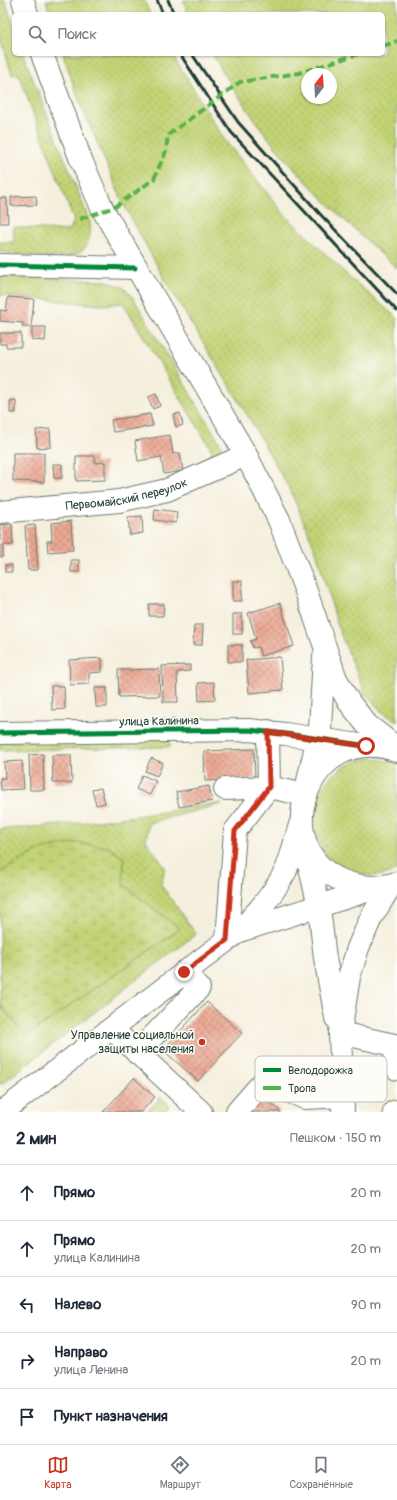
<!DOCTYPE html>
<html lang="ru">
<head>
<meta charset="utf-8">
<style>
	:root { --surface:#fff; --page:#f2f2f3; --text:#1f2937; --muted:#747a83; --line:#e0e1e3; --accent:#c8321e }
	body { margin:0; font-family:Pangolin,sans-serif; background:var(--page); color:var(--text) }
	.compass { position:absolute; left:301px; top:68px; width:36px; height:36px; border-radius:50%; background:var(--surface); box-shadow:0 1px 3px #0004; rotate:17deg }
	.stop { position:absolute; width:12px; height:12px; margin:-9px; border:3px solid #c8321e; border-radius:50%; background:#fff }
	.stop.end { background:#c8321e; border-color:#fff; box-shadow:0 1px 4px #0008 }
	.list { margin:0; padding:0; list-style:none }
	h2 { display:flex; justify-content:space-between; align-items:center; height:52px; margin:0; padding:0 16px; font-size:17px }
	h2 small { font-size:13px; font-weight:400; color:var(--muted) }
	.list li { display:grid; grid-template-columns:26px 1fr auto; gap:12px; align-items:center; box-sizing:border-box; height:56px; padding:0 16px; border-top:1px solid var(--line) }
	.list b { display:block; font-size:15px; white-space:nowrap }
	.list p { margin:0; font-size:13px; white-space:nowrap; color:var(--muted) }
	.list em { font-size:13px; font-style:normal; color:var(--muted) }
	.icon { flex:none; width:22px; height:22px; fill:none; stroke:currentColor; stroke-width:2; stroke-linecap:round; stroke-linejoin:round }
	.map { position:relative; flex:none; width:397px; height:1112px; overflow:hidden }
	.search { position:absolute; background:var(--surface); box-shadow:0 1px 3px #0004; left:12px; right:12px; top:12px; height:44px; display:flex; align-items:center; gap:10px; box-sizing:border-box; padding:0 14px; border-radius:6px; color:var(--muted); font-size:15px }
	.sheet { height:332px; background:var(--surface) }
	nav { display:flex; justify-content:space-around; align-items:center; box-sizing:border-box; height:56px; border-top:1px solid var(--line); background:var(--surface); font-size:11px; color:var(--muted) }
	nav a { display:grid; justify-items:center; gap:2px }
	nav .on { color:var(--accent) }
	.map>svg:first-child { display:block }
</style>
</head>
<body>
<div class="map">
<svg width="397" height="1112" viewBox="0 0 397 1112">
	<defs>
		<pattern id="grass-dots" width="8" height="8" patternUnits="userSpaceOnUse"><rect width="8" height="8" fill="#c2d376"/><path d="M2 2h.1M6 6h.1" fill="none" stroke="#a6b667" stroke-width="1.8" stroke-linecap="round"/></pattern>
		<pattern id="wetland-marsh" width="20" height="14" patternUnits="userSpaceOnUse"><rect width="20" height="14" fill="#c2d376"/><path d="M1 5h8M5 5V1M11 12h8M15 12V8" fill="none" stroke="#a6b667"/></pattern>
		<pattern id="building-cross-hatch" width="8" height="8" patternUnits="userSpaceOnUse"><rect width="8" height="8" fill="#eda994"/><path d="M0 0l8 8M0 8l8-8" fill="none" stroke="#bf8b7a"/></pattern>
	</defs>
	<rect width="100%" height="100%" fill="#fdfcf7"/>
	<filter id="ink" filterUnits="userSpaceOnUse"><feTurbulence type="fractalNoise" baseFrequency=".025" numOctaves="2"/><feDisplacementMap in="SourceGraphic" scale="8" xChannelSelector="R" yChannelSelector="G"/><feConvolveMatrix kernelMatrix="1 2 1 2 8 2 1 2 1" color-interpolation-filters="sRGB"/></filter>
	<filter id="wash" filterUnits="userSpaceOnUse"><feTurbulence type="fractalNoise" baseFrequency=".012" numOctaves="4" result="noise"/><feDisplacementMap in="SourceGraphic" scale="16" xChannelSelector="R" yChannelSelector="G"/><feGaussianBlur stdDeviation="0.9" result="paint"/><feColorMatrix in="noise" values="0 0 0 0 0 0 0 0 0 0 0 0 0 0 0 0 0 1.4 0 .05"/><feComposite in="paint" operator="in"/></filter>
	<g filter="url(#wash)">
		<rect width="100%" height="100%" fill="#f5efdd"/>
		<g fill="url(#grass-dots)" stroke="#708855" fill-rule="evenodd">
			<path d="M0,0H5L14,27V54H23L90,222C91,233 90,248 77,254C58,262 21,254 0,252V242H14L13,227L69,231L74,221L18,73L12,75L0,34Z"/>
			<polygon points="46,0 144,0 150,14 50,14"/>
			<path d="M183,0H397V268C355,231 314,192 278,150C253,120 232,87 212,54H383V14H189ZM307,74H331V98H307Z"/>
			<polygon points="63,54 172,54 224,139 284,214 344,272 397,318 397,721 382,712 365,693 339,630 316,551 291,492 248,416 166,282 124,205 78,98"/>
			<path d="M0,276L107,281L123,287L132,296L221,445C218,462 210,461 196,467L213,452L123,303L101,305L0,295Z"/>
			<polygon points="169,737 170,747 0,750 0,742"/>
			<path d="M373,758L397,763V870C387,875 375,877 364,875C294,865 297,765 373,758Z"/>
			<path d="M211,804H222L149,823L146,841L165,867L161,885L196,934L0,1085V1004L26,1036L180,929L123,884L124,858L40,850L0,872V829C71,826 141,816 211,804Z"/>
			<polygon points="161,1097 170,1106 164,1112 147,1112"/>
		</g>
		<polygon fill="url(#wetland-marsh)" stroke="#708855" points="76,843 108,847 124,858 123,884 180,929 26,1036 0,1004 0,872 40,850"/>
		<g id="blocks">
			<g fill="url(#building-cross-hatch)">
				<polygon points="36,196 37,205 11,206 11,197"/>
				<polygon points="0,198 7,198 8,223 0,223"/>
				<polygon points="8,297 34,299 31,327 23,327 23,323 0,321 0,310 6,311"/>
				<polygon points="32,327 46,327 45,341 32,340"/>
				<polygon points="0,333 21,333 21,347 6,347 6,344 0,344"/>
				<polygon points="156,394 160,406 153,409 148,397"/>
				<polygon points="16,400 16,413 10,413 10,401"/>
				<polygon points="180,413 183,425 176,427 173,415"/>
				<polygon points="150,414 153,426 113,432 111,420"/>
				<polygon points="50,429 51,447 37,448 36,430"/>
				<polygon points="170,435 173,454 180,453 183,471 164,474 161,457 138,461 135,441"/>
				<polygon points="13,453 44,453 44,482 13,481"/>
				<polygon points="76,456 95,456 95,463 105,462 105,480 76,481"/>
				<polygon points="53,464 62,464 62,478 54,478"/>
				<polygon points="155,509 177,512 176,523 154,520"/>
				<polygon points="142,516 143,533 130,535 128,517"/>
				<polygon points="71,521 73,550 48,552 47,541 52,541 51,523"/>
				<polygon points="12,524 13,545 3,545 3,557 0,557 0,525"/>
				<polygon points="35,525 38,570 28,570 25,526"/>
				<rect x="71" y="560" width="8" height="12"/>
				<rect x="5" y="565" width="7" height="7"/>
				<rect x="233" y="581" width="9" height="20"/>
				<polygon points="280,603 294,646 261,656 258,647 253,648 250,641 256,639 248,613"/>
				<polygon points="149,604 164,604 163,616 149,616"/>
				<rect x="233" y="614" width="9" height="20"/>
				<polygon points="194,625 203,625 202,645 193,645"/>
				<rect x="228" y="645" width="14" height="17"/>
				<polygon points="280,657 283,690 249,693 246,660"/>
				<polygon points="102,658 102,672 89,673 89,684 70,685 69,660"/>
				<polygon points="190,665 190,671 177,672 178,702 163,702 162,666"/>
				<polygon points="159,669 160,696 119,697 118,670"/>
				<polygon points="214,682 215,700 199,701 198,683"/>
				<polygon points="51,686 64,686 65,709 52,710"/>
				<polygon points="95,688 107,688 107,707 96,707"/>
				<polygon points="254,749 255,779 205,781 204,751"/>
				<polygon points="43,754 44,790 30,790 29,755"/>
				<polygon points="52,755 71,755 72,783 53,783"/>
				<polygon points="151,758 163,763 157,776 145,771"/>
				<polygon points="22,761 24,789 1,790 0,778 5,778 4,762"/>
				<polygon points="142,775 156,781 150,795 136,789"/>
				<polygon points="209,786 212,801 179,807 176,792"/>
				<polygon points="101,788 105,803 96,805 92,790"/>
				<polygon points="207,1002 242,1033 198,1081 163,1050"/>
				<polygon points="134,1078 155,1097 141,1112 103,1112"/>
				<polygon points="264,1097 281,1112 251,1112"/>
			</g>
		</g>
	</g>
	<g filter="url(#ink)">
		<use href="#blocks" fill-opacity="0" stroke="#6a7b6f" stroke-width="1"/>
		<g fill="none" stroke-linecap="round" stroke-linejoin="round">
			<g stroke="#6a7b6f" stroke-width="24">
				<g id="minor">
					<polyline points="0,265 135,268"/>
					<path id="s1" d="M0,512L119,501L167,490L246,455"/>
					<polyline points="0,733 249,730 285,734 366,746"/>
					<polyline points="225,789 269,787 268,731"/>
					<polyline points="227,940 235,831 269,787 305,795"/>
					<polyline points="112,1029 201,1112"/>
					<polyline points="340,1033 394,1045 397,1069"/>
					<polyline points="137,1053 199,988 184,972"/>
					<polyline points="237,1112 264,1081 305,1098 343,1096"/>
					<polyline points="394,1112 397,1111"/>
				</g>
			</g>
			<g stroke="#6a7b6f" stroke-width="24">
				<polyline id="major" points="2,1112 239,931"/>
			</g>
			<g stroke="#6a7b6f" stroke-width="24">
				<g id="highway">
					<polyline points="23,0 27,14"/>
					<polyline points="42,54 81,160 103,210 246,455 279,520 307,594 336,679 349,702 367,725 397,748"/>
					<path d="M397,751C310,719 263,848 343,881C361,888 379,889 397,883"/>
					<polyline points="308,781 320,728 324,657"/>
					<polyline points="306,850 319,907 325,958 336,1018"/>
					<path d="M241,929C259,911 275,892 286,870C292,856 295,840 300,825"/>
					<polyline points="239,931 373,889"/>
					<polyline points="343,1112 340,1033 349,977 358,948 371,918 391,885"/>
				</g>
			</g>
			<use href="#minor" stroke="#fff" stroke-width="22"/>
			<use href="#major" stroke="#fff" stroke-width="22"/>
			<use href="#highway" stroke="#fff" stroke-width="22"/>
			<g stroke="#1f3d34" stroke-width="3">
				<polyline points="157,0 163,14"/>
				<polyline points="168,0 174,14"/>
				<polyline points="180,54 231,132 397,311"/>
				<polyline points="192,54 238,122 320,214 397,294"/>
			</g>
			<g stroke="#55b346" stroke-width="4" stroke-dasharray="8 4" stroke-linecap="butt">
				<polyline points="383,46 397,41"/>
				<polyline points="80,219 115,207 154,179 166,151 168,135 240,82 299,73 358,54"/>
			</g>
			<g stroke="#fdfcf7" stroke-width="8">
				<g id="cycleway">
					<polyline points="0,265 135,268"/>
					<polyline points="0,733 249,730 285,734 366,746"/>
				</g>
			</g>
			<use href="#cycleway" stroke="#00873e" stroke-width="5"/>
		</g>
	</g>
	<g fill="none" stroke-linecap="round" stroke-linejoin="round" filter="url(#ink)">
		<polyline stroke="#c8321e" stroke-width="5" points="184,972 227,940 235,831 269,787 268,732 366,746"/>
	</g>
	<circle fill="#c8321e" stroke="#fdfcf7" stroke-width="1.5" cx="202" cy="1042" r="4"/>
	<g text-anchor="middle" stroke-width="3" stroke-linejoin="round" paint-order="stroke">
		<g font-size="12" fill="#1f3d34" stroke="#fdfcf7">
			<text dy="4" stroke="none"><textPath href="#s1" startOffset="128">Первомайский переулок</textPath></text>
			<text transform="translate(159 721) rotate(-1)" y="4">улица Калинина</text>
		</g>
		<g font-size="12" fill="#1f3d34" stroke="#fdfcf7" text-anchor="end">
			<text x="194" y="1039">Управление социальной<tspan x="194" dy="14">защиты населения</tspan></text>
		</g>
	</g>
	<rect x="255" y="1056" width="132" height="46" rx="6" fill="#fdfcf7" stroke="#bac3bc" stroke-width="1"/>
	<rect x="263" y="1068" width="18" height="4" fill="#00873e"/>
	<rect x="263" y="1086" width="18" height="4" fill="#55b346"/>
	<g font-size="11" fill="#1f3d34">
		<text x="288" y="1074">Велодорожка</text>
		<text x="288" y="1092">Тропа</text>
	</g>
</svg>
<svg class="compass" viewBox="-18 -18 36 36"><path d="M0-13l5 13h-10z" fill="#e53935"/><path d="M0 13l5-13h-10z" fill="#747a83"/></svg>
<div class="stop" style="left:366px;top:746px"></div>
<div class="stop end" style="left:184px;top:972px"></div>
<div class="search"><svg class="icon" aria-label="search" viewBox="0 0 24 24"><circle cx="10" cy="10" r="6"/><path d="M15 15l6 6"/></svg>Поиск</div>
</div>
<section class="sheet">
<h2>2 мин<small>Пешком · 150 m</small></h2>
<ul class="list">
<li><svg class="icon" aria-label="ahead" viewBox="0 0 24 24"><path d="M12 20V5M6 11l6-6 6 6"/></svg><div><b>Прямо</b></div><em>20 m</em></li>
<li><svg class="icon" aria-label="ahead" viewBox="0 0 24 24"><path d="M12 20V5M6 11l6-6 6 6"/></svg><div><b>Прямо</b><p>улица Калинина</p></div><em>20 m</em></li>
<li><svg class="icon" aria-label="left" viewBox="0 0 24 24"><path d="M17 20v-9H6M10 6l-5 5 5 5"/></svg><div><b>Налево</b></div><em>90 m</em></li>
<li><svg class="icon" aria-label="right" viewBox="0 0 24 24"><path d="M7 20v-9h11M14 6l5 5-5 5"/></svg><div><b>Направо</b><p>улица Ленина</p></div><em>20 m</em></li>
<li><svg class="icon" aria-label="arrive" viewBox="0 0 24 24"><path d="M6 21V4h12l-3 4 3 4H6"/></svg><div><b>Пункт назначения</b></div></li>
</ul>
</section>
<nav>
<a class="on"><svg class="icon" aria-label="map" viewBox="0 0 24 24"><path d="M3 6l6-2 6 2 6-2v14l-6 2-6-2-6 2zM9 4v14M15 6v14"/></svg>Карта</a>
<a><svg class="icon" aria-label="directions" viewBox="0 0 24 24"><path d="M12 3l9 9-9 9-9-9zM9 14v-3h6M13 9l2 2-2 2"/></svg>Маршрут</a>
<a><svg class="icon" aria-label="saved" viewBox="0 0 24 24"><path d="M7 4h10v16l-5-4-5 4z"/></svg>Сохранённые</a>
</nav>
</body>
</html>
